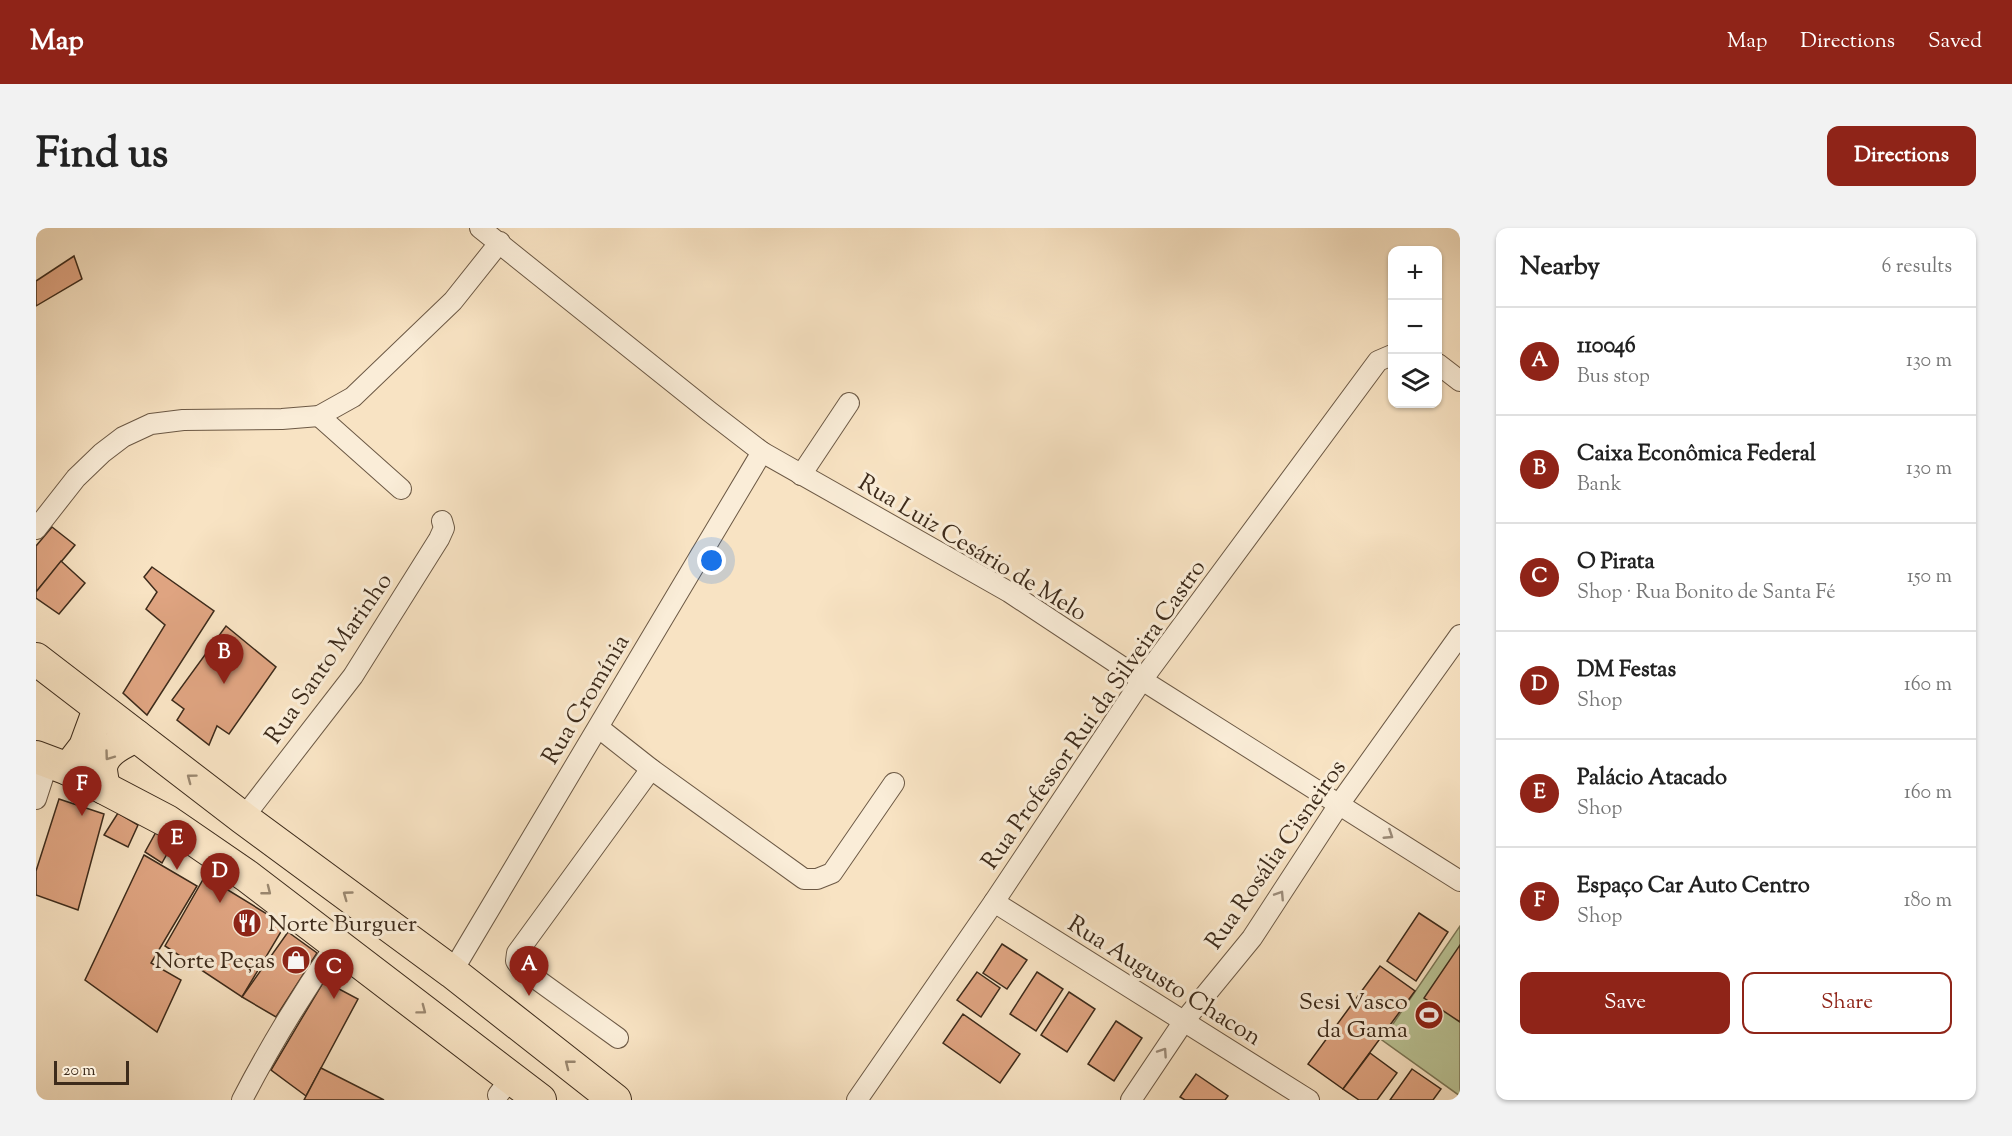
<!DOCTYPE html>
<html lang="en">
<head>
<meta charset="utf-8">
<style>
	:root { --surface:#fff; --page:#f2f2f2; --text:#222; --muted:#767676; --line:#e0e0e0; --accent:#8f2418 }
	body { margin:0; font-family:"Sorts Mill Goudy",serif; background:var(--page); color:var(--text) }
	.controls { position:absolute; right:18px; top:18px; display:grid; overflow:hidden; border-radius:12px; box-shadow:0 2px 4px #0004 }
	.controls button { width:54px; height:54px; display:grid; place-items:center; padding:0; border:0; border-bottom:2px solid var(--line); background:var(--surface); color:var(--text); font:30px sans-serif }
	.scale { position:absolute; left:18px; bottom:15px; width:75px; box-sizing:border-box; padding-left:6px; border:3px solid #3d2b1b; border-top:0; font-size:16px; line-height:21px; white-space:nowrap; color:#3d2b1b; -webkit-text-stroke:4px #faedd8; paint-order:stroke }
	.you { position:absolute; left:676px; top:333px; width:21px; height:21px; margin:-15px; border:4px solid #fff; border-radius:50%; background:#1a73e8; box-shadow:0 0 0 9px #1a73e833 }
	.badge { display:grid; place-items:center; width:39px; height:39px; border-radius:50%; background:var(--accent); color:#fff; font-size:20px; font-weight:700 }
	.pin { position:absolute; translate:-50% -50px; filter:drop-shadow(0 2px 3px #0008) }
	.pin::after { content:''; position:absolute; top:32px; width:21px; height:18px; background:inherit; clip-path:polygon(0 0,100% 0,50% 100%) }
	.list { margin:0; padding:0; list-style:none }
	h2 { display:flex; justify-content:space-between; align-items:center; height:78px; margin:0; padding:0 24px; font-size:26px }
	h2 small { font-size:20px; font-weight:400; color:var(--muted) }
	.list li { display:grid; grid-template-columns:39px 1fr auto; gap:18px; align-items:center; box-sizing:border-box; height:108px; padding:0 24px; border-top:2px solid var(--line) }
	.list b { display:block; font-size:22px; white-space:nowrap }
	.list p { margin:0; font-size:20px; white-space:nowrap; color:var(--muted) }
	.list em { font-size:20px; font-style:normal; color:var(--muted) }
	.actions { display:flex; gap:12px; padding:18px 24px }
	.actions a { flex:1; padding:14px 0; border:2px solid var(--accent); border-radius:12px; text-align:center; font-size:21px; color:var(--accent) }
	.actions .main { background:var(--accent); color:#fff }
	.icon { flex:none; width:33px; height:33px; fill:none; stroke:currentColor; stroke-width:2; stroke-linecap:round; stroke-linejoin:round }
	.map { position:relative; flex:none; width:1424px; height:872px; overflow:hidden; border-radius:12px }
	header { display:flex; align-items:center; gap:36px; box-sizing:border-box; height:84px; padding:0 30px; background:var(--accent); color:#fff }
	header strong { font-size:28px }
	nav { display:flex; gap:33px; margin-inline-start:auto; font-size:21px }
	.intro { display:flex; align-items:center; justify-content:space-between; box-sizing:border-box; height:144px; padding:0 36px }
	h1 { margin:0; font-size:42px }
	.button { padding:15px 27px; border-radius:12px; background:var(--accent); color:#fff; font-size:21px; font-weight:700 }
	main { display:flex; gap:36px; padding:0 36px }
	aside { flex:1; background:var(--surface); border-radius:12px; box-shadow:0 2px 4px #0004 }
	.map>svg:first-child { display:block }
</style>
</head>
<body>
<header>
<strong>Map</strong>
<nav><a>Map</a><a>Directions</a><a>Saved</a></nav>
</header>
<div class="intro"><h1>Find us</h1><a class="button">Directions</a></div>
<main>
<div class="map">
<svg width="1424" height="872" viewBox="0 0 1424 872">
	<rect width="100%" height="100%" fill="#f8e3c3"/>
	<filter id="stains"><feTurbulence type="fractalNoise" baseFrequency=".00333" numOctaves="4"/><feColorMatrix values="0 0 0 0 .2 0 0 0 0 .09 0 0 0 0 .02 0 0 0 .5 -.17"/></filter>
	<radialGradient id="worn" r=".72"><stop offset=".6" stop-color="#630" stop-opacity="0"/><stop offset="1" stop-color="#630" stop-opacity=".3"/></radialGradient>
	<polygon fill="#bac496" stroke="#7c7858" stroke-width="1.5" points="1424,698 1424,868 1346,812"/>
	<g fill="#dfa481" stroke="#3d2b1b" stroke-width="1.5">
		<polygon points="38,28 46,51 0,78 0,53"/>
		<polygon points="16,299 39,317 0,364 0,318"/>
		<polygon points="25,333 49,355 23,386 0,370 0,364"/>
		<polygon points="116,339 178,383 111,487 87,465 129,397 110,381 121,364 108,349"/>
		<polygon points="190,398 240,439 193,506 181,498 173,517 141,492 148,481 136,472"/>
		<polygon points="23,571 68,586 42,682 0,667 0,643"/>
		<polygon points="82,585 102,597 92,619 68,607"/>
		<polygon points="120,604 137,615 126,635 109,624"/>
		<polygon points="108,627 161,658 115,735 145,752 121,804 49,752"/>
		<polygon points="169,648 249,697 206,769 129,718"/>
		<polygon points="1383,685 1412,704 1380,753 1351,733"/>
		<polygon points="252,704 281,725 240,789 206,769"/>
		<polygon points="966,716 991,732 971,761 947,745"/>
		<polygon points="1424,717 1424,794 1388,770"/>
		<polygon points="1344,738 1379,763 1307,861 1272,836"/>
		<polygon points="941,744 964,760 945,789 921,772"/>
		<polygon points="1001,744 1027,761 1000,803 974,786"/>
		<polygon points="288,753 322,771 270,868 235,842"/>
		<polygon points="1033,764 1059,781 1031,824 1005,807"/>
		<polygon points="927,786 984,826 964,855 907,815"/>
		<polygon points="1080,793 1106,810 1078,853 1052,836"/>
		<polygon points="1334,825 1361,845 1341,872 1323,872 1307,861"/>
		<polygon points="285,840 348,872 268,872"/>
		<polygon points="1376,841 1405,861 1397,872 1354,872"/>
		<polygon points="1160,846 1192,868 1189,872 1149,872 1144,869"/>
	</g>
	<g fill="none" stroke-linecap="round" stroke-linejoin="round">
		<g stroke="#6c5945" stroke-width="22">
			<g id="street">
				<polyline points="444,0 674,184 726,224 973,364 1106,452 1424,653"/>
				<polyline points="1402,136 1424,153"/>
				<polyline points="283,188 365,261"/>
				<polyline points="765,247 813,175"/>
				<polyline points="0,301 40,250 66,225 87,209 115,196 147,192 246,191 283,188 317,169 417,73 464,14"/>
				<polyline points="563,500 615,541 768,651 781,651 796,645 858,555"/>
				<polyline points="0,571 12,534"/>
				<polyline points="207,590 317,448 403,311 408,300 406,293"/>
				<polyline points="958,674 1273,872"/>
				<polyline points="416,744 726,224"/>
				<polyline points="582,810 485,740 480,733 481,725 615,541"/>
				<polyline points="462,867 475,850"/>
				<path d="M206,872C234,818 265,767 300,717"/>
				<polyline points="821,872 958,674 1106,452 1342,133 1356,127"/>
				<polyline points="1095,872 1148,793 1216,710 1304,575 1424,407"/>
			</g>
		</g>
		<g stroke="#3d2b1b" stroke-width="34">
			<g id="primary">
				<polyline points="0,431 207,590 416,744 579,872"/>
				<polyline points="0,529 32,541 131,593 211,648 504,872"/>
				<polyline points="32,541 49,519 63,481"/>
				<path d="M68,560C67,554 65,546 65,540C67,523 86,515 100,508"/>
			</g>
		</g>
		<use href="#street" stroke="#faedd8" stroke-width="20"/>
		<use href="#primary" stroke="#f8e3c3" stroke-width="32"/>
	</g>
	<defs><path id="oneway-chevron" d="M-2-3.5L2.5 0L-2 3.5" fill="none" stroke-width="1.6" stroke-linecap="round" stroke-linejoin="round" transform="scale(1.5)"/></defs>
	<g stroke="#9a876f">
		<use href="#oneway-chevron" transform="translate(73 528) rotate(126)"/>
		<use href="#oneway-chevron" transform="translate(155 550) rotate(-143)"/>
		<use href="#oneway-chevron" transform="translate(231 663) rotate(38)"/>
		<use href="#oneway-chevron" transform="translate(311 667) rotate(-144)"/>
		<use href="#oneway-chevron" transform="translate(386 782) rotate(37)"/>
		<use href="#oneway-chevron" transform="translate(533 836) rotate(-142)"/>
	</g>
	<g stroke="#9c8c7a">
		<use href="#oneway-chevron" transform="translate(1353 607) rotate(33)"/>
		<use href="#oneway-chevron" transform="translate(1244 667) rotate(-57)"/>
		<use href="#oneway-chevron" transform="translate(1127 824) rotate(-56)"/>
	</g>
	<defs>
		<g id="restaurant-disc" transform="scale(1.5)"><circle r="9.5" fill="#8f2418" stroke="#faedd8"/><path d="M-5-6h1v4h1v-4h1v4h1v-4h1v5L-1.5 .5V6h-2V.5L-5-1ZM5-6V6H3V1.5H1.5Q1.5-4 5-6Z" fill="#fff"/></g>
		<g id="shop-disc" transform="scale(1.5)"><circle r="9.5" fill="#8f2418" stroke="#faedd8"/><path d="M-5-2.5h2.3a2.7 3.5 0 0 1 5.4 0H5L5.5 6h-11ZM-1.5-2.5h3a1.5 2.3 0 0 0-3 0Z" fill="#fff"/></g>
		<g id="stadium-disc" transform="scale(1.5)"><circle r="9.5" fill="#8f2418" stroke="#faedd8"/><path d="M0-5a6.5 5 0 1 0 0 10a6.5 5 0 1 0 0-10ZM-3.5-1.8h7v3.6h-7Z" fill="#fff"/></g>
	</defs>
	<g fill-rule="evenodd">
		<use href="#restaurant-disc" x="211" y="695"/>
		<use href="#shop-disc" x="260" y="732"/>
		<use href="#stadium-disc" x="1393" y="787"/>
	</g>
	<g text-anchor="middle" stroke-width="6" stroke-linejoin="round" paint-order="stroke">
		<g font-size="24" fill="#3d2b1b" stroke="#faedd8">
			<text transform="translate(937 319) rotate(31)" y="8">Rua Luiz Cesário de Melo</text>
			<text transform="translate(292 430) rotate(-55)" y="8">Rua Santo Marinho</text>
			<text transform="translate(549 471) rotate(-59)" y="8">Rua Cromínia</text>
			<text transform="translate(1057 486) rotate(-55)" y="8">Rua Professor Rui da Silveira Castro</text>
			<text transform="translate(1239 626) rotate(-55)" y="8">Rua Rosália Cisneiros</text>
			<text transform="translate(1129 752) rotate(32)" y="8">Rua Augusto Chacon</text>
		</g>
		<g font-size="24" fill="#3d2b1b" stroke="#faedd8" text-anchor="end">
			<text x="232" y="703" text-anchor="start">Norte Burguer</text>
			<text x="239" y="740">Norte Peças</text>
			<text x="1372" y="781">Sesi Vasco<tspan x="1372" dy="28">da Gama</tspan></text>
		</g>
	</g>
	<rect width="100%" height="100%" filter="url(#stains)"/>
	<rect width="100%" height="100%" fill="url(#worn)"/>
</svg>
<div class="controls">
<button>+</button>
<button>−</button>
<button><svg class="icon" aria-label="layers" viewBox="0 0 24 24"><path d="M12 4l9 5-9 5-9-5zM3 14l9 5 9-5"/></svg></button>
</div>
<div class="scale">20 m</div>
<div class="you"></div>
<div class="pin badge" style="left:493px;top:768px">A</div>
<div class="pin badge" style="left:188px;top:456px">B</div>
<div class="pin badge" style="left:298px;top:771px">C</div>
<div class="pin badge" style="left:184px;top:675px">D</div>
<div class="pin badge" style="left:141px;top:642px">E</div>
<div class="pin badge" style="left:46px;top:588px">F</div>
</div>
<aside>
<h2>Nearby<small>6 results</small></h2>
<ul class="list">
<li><span class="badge">A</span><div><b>110046</b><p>Bus stop</p></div><em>130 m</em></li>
<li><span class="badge">B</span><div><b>Caixa Econômica Federal</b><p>Bank</p></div><em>130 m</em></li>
<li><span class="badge">C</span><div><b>O Pirata</b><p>Shop · Rua Bonito de Santa Fé</p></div><em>150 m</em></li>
<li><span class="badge">D</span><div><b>DM Festas</b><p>Shop</p></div><em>160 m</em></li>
<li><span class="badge">E</span><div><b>Palácio Atacado</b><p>Shop</p></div><em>160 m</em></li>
<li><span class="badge">F</span><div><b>Espaço Car Auto Centro</b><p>Shop</p></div><em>180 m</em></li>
</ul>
<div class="actions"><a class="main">Save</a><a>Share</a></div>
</aside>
</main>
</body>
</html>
